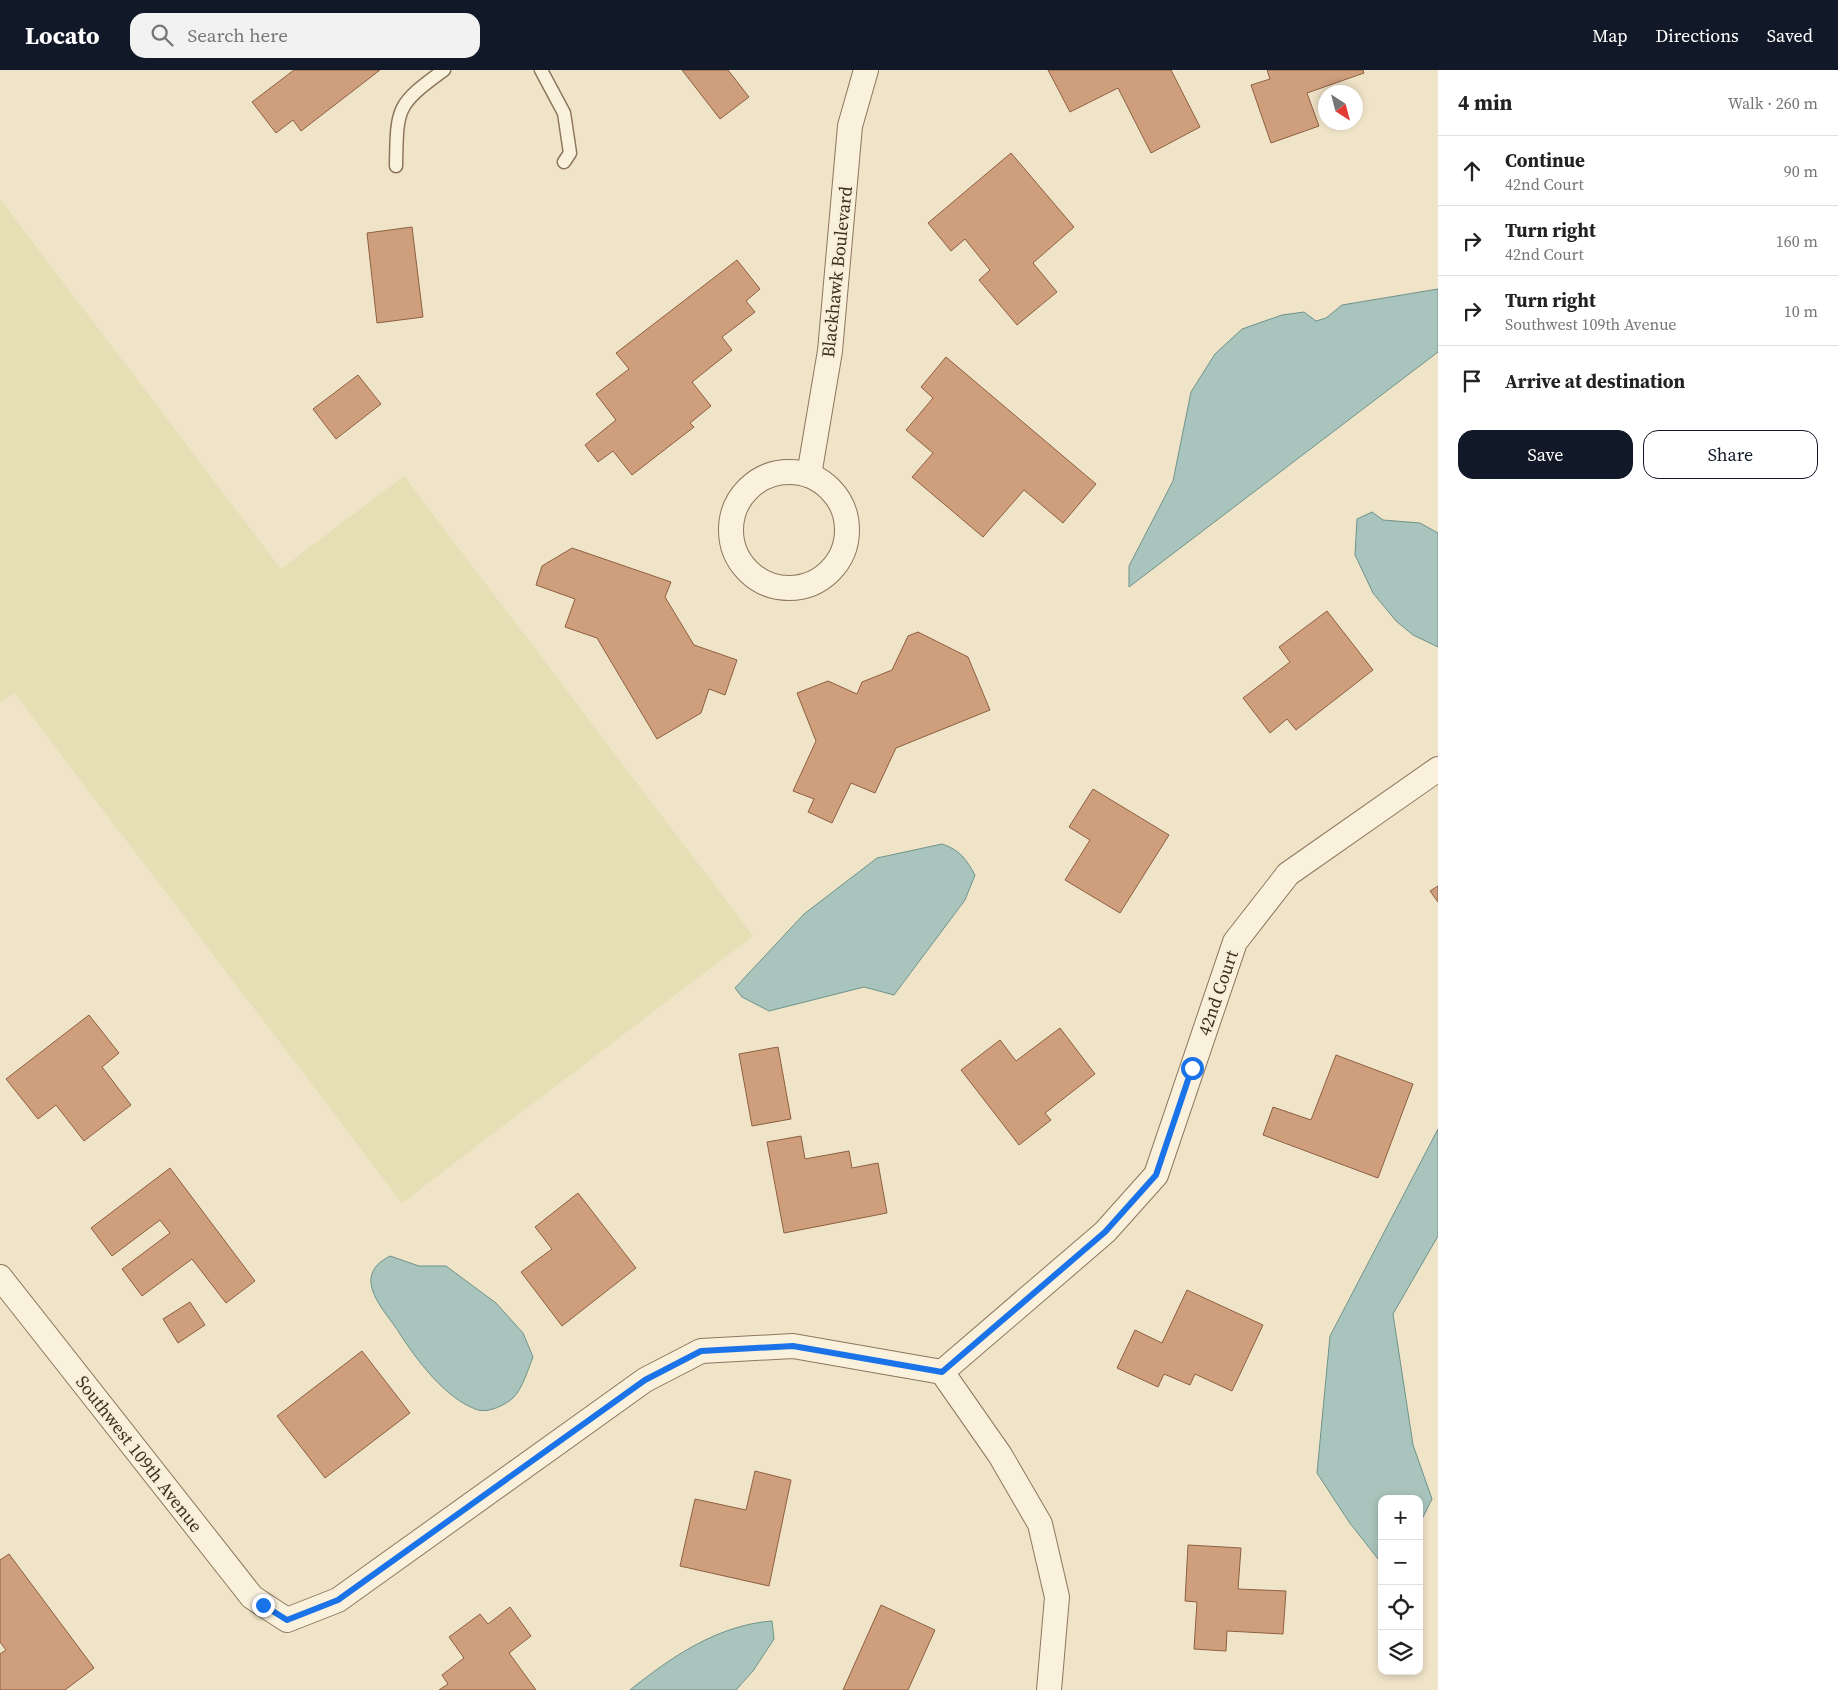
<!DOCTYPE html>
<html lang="en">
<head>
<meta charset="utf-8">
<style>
	:root { --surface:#fff; --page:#f2f2f2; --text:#222; --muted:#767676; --line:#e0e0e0; --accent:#111827 }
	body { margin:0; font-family:"Source Serif 4",serif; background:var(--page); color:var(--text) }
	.controls { position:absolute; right:15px; bottom:15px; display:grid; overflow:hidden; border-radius:10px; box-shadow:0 2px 8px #0003 }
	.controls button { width:45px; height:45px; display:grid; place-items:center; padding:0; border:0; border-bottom:1px solid var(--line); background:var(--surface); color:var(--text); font:25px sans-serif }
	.compass { position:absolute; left:1318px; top:15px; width:45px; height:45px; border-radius:50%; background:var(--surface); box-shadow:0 2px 8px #0003; rotate:144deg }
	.stop { position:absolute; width:15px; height:15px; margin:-11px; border:4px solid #1a73e8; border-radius:50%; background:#fff }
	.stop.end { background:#1a73e8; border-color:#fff; box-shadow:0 1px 5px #0008 }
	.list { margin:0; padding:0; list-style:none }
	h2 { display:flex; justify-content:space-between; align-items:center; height:65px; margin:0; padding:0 20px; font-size:21px }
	h2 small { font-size:16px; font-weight:400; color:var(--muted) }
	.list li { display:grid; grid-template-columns:32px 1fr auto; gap:15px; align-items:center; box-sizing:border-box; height:70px; padding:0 20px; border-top:1px solid var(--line) }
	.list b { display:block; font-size:19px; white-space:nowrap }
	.list p { margin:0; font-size:16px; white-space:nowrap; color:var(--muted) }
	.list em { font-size:16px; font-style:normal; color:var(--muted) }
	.actions { display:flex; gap:10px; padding:15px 20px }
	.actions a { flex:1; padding:11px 0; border:1px solid var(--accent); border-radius:15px; text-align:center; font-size:18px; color:var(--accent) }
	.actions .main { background:var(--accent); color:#fff }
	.icon { flex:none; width:28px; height:28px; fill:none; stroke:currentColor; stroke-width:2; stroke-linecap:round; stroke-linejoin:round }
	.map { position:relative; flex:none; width:1438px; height:1620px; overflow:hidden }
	header { display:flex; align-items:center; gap:30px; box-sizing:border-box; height:70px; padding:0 25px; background:var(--accent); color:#fff }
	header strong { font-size:24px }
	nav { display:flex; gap:28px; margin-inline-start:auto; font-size:18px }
	.search { width:350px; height:45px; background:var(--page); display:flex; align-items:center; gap:12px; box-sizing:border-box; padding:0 18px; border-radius:15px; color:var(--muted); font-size:19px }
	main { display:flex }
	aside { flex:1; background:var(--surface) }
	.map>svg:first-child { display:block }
</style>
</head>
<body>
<header>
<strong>Locato</strong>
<div class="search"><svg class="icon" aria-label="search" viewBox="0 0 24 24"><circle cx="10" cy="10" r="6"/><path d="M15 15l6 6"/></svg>Search here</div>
<nav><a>Map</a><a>Directions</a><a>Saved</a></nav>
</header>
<main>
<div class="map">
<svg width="1438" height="1620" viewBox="0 0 1438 1620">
	<rect width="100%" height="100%" fill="#f0e4c8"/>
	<polygon fill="#e6deb5" points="0,129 281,499 404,406 753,866 402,1133 14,623 0,633"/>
	<g fill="#a9c4bc" stroke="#6f938a">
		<polygon points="1438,219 1438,282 1129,517 1129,496 1173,411 1191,322 1215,284 1242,259 1282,245 1304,242 1316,251 1326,248 1342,235"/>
		<polygon points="1372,442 1383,450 1420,453 1438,463 1438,577 1413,565 1396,551 1373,523 1355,485 1357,449"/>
		<path d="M942,774C960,780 966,789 975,805L965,830L894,925L864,917L769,941L742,927L735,918L804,844L877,788Z"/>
		<polygon points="1438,1059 1438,1166 1393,1244 1413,1375 1432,1429 1419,1455 1419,1429 1382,1429 1382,1494 1349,1452 1317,1403 1330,1266"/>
		<path d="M390,1186L419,1196H446L496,1233L523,1263L533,1287C528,1299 523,1318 513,1328C505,1335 489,1343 478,1340C445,1329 416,1289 398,1261C389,1247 369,1226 371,1208C373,1196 381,1191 390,1186Z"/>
		<path d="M772,1551L774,1569L753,1601L736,1620H630C671,1587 718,1555 772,1551Z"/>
	</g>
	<g fill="#cf9f7d" stroke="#8d5f41">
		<polygon points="294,0 380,0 301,61 293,50 276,63 252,32"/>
		<polygon points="682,0 728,0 749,27 720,49"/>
		<polygon points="1048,0 1171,0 1200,57 1151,83 1118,18 1070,42"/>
		<polygon points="1267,0 1363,0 1364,3 1307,23 1319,56 1271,73 1251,15 1270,9"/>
		<polygon points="1011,83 1074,157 1033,193 1057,222 1017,255 979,210 990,200 965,169 951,181 928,153"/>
		<polygon points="412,157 423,247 377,253 367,163"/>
		<polygon points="737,190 760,219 746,231 755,242 722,267 732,280 692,312 711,336 690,353 694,357 632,405 613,381 598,392 585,375 616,350 596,324 629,299 616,283"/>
		<polygon points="946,287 1096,414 1063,453 1024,420 983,467 912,407 933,383 906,360 933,328 921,317"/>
		<polygon points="358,305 381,334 336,369 313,339"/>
		<polygon points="572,478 671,512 665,527 694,575 737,590 725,625 709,619 701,643 657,669 597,568 565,557 575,529 536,515 542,496"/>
		<polygon points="1327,541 1373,600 1296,660 1287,649 1270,663 1243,628 1290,592 1279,577"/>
		<polygon points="918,562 968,587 990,640 896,678 875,723 851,713 832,753 808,742 814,729 793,721 816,671 797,623 828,611 857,624 862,612 892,600 908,566"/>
		<polygon points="1093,719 1169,765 1120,843 1065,810 1090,770 1069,757"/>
		<polygon points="1438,816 1438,832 1430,821"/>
		<polygon points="89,945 119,983 102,997 131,1035 84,1071 56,1035 38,1049 6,1009"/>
		<polygon points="1060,958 1095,1004 1045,1043 1051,1050 1019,1075 961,1000 1000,970 1016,991"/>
		<polygon points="778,977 791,1049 752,1056 739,984"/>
		<polygon points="1336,985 1413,1014 1378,1108 1263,1065 1273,1037 1311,1050"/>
		<polygon points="801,1066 805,1089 849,1081 852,1098 878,1093 887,1143 784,1163 767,1072"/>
		<polygon points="170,1098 255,1211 226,1233 192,1189 142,1226 122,1199 170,1163 160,1150 112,1186 91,1158"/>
		<polygon points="578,1123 636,1198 562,1256 521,1202 552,1179 535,1157"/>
		<polygon points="1187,1220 1263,1255 1232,1321 1195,1304 1190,1315 1164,1304 1158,1317 1117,1298 1135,1260 1162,1273"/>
		<polygon points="190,1232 205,1255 178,1273 163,1249"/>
		<polygon points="362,1281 410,1343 325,1408 277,1346"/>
		<polygon points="755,1401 791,1410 769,1516 680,1496 695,1429 746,1440"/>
		<polygon points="1188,1475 1241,1478 1238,1519 1286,1521 1283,1564 1227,1561 1226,1581 1194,1579 1197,1532 1185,1531"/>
		<polygon points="9,1484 94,1598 65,1620 0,1620 0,1584 6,1580 0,1572 0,1490"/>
		<polygon points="881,1535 935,1560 908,1620 843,1620"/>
		<polygon points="510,1537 531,1566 509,1583 536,1620 439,1620 448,1614 442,1605 464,1588 449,1567 480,1544 488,1554"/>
	</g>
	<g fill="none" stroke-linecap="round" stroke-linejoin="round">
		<g stroke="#8d765c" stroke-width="15">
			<g id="service">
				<polyline points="541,0 564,43 570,83 564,92"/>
				<path d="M396,96C397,37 396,35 444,0"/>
			</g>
		</g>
		<g stroke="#8d765c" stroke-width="26">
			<g id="minor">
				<circle cx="789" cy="460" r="58"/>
				<polyline points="809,405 830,281 850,56 866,0"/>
				<polyline points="0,1207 252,1527 287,1550 338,1530 645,1310 701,1281 793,1276 942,1302 1105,1162 1156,1105 1235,872 1288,804 1438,699"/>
				<polyline points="942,1302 1000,1385 1040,1454 1057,1527 1049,1620"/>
			</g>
		</g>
		<use href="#service" stroke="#faf1dc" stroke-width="12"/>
		<use href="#minor" stroke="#faf1dc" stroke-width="24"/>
	</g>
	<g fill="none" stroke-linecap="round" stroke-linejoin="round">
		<polyline stroke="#1a73e8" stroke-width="6" points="263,1535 287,1550 338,1530 645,1310 701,1281 793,1276 942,1302 1105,1162 1156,1105 1192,998"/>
	</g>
	<g text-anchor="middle" stroke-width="4.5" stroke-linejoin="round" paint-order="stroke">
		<g font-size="18" fill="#3d2e20" stroke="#f7eed8">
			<text transform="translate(837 202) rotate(-84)" y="6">Blackhawk Boulevard</text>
			<text transform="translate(1218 923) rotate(-71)" y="6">42nd Court</text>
			<text transform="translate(139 1384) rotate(52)" y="6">Southwest 109th Avenue</text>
		</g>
	</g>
</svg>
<div class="controls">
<button>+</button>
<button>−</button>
<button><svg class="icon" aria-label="locate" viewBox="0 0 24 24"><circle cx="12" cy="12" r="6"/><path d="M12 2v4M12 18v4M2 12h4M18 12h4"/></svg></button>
<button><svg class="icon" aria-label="layers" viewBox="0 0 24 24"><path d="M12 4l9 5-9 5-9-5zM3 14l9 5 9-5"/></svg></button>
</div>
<svg class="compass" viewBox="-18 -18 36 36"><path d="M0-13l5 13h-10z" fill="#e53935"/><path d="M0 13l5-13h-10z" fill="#767676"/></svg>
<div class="stop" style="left:1192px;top:998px"></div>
<div class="stop end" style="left:263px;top:1535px"></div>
</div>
<aside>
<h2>4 min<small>Walk · 260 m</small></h2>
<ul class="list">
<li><svg class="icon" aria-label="ahead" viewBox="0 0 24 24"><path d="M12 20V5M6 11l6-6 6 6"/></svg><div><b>Continue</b><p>42nd Court</p></div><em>90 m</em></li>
<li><svg class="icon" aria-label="right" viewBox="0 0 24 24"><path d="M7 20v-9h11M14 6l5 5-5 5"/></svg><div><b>Turn right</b><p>42nd Court</p></div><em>160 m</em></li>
<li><svg class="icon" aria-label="right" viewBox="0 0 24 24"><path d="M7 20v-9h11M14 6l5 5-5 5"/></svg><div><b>Turn right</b><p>Southwest 109th Avenue</p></div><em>10 m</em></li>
<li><svg class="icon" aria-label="arrive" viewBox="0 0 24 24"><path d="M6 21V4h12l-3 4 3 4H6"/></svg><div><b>Arrive at destination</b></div></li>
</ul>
<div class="actions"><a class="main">Save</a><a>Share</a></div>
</aside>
</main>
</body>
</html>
